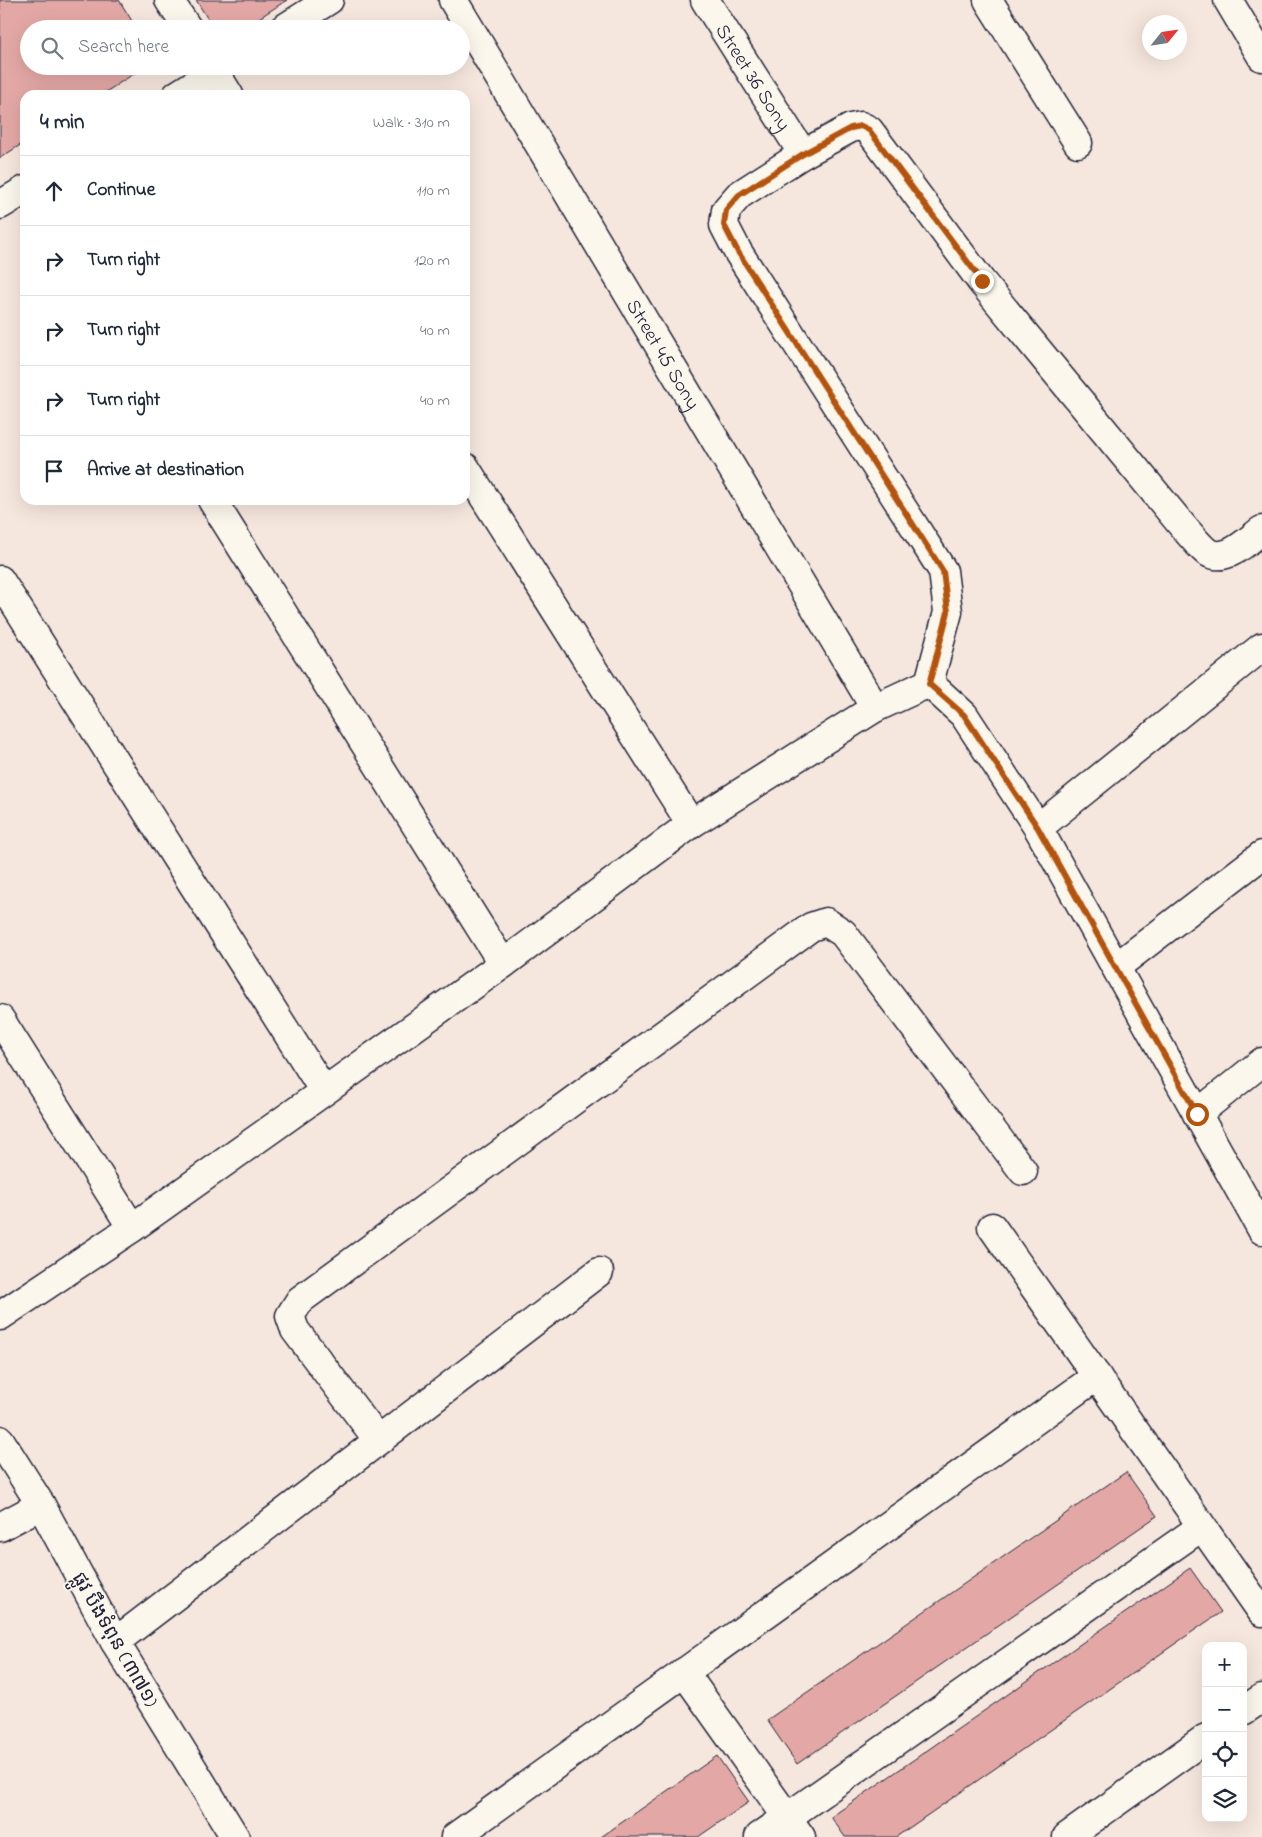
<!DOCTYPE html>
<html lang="en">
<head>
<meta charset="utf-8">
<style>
	:root { --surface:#fff; --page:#f2f2f3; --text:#1f2937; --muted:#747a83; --line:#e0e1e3 }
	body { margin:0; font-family:"Indie Flower","Noto Sans Khmer",sans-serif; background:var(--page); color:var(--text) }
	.controls { position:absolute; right:15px; bottom:15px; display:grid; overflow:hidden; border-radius:10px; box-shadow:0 5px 20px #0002 }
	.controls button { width:45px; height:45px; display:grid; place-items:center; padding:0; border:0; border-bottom:1px solid var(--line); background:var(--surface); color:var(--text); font:25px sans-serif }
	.compass { position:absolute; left:1142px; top:15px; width:45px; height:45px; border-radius:50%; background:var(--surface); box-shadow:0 5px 20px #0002; rotate:60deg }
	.stop { position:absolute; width:15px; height:15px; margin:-11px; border:4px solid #b45309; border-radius:50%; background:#fff }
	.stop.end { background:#b45309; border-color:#fff; box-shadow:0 1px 5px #0008 }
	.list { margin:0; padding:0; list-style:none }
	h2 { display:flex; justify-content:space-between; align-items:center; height:65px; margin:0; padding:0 20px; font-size:21px }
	h2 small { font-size:16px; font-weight:400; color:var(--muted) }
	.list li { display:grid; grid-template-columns:32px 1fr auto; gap:15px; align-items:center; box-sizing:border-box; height:70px; padding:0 20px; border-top:1px solid var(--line) }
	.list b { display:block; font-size:19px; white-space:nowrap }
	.list em { font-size:16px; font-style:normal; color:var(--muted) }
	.icon { flex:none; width:28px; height:28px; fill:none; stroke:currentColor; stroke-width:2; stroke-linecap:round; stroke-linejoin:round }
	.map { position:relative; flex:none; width:1262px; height:1837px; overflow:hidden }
	.search { position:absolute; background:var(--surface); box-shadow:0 5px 20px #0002; left:20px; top:20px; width:450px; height:55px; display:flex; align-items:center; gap:12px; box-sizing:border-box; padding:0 18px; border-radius:28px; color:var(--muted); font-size:19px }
	.panel { position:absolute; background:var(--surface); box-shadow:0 5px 20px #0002; left:20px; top:90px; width:450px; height:415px; border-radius:15px }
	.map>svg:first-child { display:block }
</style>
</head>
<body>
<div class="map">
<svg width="1262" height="1837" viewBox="0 0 1262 1837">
	<rect width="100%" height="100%" fill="#f6e7de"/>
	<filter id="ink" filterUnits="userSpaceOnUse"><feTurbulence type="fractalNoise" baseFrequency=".02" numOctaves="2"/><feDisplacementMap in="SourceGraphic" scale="10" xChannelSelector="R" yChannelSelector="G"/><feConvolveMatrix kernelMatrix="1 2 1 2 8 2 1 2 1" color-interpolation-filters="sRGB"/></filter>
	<g filter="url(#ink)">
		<g fill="#e3a8a5" stroke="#22223b">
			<polygon points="0,0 119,0 137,29 29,29 29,66 146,66 101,95 25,95 25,142 0,158"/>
			<polygon points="196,0 287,0 242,29 214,29"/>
			<polygon points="1126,1472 1157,1516 797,1764 767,1720"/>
			<polygon points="1190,1568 1221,1612 896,1837 845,1837 831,1817"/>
			<polygon points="717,1756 749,1802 698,1837 601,1837"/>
		</g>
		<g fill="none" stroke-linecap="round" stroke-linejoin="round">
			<g stroke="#22223b" stroke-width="31">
				<g id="minor">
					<polyline points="169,0 188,29"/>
					<path id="s1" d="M453,0L875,708"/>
					<path id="s2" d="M705,0L803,154"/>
					<polyline points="988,0 1078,143"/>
					<polyline points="1228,0 1262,57"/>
					<polyline points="283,29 329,0"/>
					<polyline points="211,66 229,95"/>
					<polyline points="177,95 223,66"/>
					<polyline points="0,205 25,190"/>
					<polyline points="465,467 691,824"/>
					<polyline points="212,500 503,964"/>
					<polyline points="0,580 324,1091"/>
					<path d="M929,683L948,612L943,571L738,252L724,225L726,210L739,195L803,154L851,128L861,126L869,130L981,281L1185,529C1192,536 1199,546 1207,552C1226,564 1248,540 1262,530"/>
					<polyline points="929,683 964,715 1038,828 1262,1230"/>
					<polyline points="1038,828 1262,647"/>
					<polyline points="1116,967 1262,855"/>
					<polyline points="0,1019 132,1228"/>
					<polyline points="1197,1114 1262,1062"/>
					<polyline points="992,1227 1262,1612"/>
					<polyline points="0,1316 132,1228 503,964 691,824 875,708 929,683"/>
					<polyline points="0,1440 41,1505 115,1642 235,1837"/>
					<polyline points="378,1440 295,1330 290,1316 300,1300 811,927 826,922 843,933 1023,1171"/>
					<polyline points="0,1527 41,1505"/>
					<polyline points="115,1642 599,1272"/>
					<polyline points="684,1672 801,1837"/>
					<polyline points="1243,1711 1262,1698"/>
					<polyline points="455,1837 1097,1376"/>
					<polyline points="759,1837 1201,1527"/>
					<polyline points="1067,1837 1206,1738"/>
				</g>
			</g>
			<use href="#minor" stroke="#fbf7ec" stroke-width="28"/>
		</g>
	</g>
	<g fill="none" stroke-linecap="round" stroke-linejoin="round" filter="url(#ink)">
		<polyline stroke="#b45309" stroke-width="6" points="982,281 869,130 861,126 851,128 803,154 739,195 726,210 724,225 738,252 943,571 948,612 929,684 964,715 1038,828 1197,1114"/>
	</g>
	<g text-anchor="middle" stroke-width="4" stroke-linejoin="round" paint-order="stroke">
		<g font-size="20" fill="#22223b" stroke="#fbf7ec">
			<text dy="7" stroke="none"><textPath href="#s2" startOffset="91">Street 36 Sony</textPath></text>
			<text dy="7" stroke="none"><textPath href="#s1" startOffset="412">Street 45 Sony</textPath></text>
			<text transform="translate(116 1639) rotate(60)" y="7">ផ្លូវ បឹងទំពុន (៣៧១)</text>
		</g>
	</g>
</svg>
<div class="controls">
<button>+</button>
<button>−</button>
<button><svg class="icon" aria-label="locate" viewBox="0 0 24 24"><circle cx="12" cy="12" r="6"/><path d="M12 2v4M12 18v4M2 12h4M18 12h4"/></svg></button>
<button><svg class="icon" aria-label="layers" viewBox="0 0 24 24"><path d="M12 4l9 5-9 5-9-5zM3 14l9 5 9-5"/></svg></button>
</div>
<svg class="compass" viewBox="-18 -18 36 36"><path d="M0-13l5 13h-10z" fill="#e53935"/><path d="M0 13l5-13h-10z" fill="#747a83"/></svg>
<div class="stop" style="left:1197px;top:1114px"></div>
<div class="stop end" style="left:982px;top:281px"></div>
<div class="search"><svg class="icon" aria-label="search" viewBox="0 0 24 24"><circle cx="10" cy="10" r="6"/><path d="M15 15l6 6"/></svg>Search here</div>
<section class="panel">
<h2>4 min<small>Walk · 310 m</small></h2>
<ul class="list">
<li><svg class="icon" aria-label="ahead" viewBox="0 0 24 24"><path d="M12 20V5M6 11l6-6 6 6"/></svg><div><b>Continue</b></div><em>110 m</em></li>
<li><svg class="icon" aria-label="right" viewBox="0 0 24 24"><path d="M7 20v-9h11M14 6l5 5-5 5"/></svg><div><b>Turn right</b></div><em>120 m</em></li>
<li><svg class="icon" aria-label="right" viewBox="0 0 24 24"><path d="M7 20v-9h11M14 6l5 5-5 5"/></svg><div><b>Turn right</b></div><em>40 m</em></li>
<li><svg class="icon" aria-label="right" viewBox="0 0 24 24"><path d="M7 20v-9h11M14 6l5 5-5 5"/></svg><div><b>Turn right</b></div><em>40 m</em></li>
<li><svg class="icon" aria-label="arrive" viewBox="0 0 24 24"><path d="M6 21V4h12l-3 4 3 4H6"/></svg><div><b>Arrive at destination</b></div></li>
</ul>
</section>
</div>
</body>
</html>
